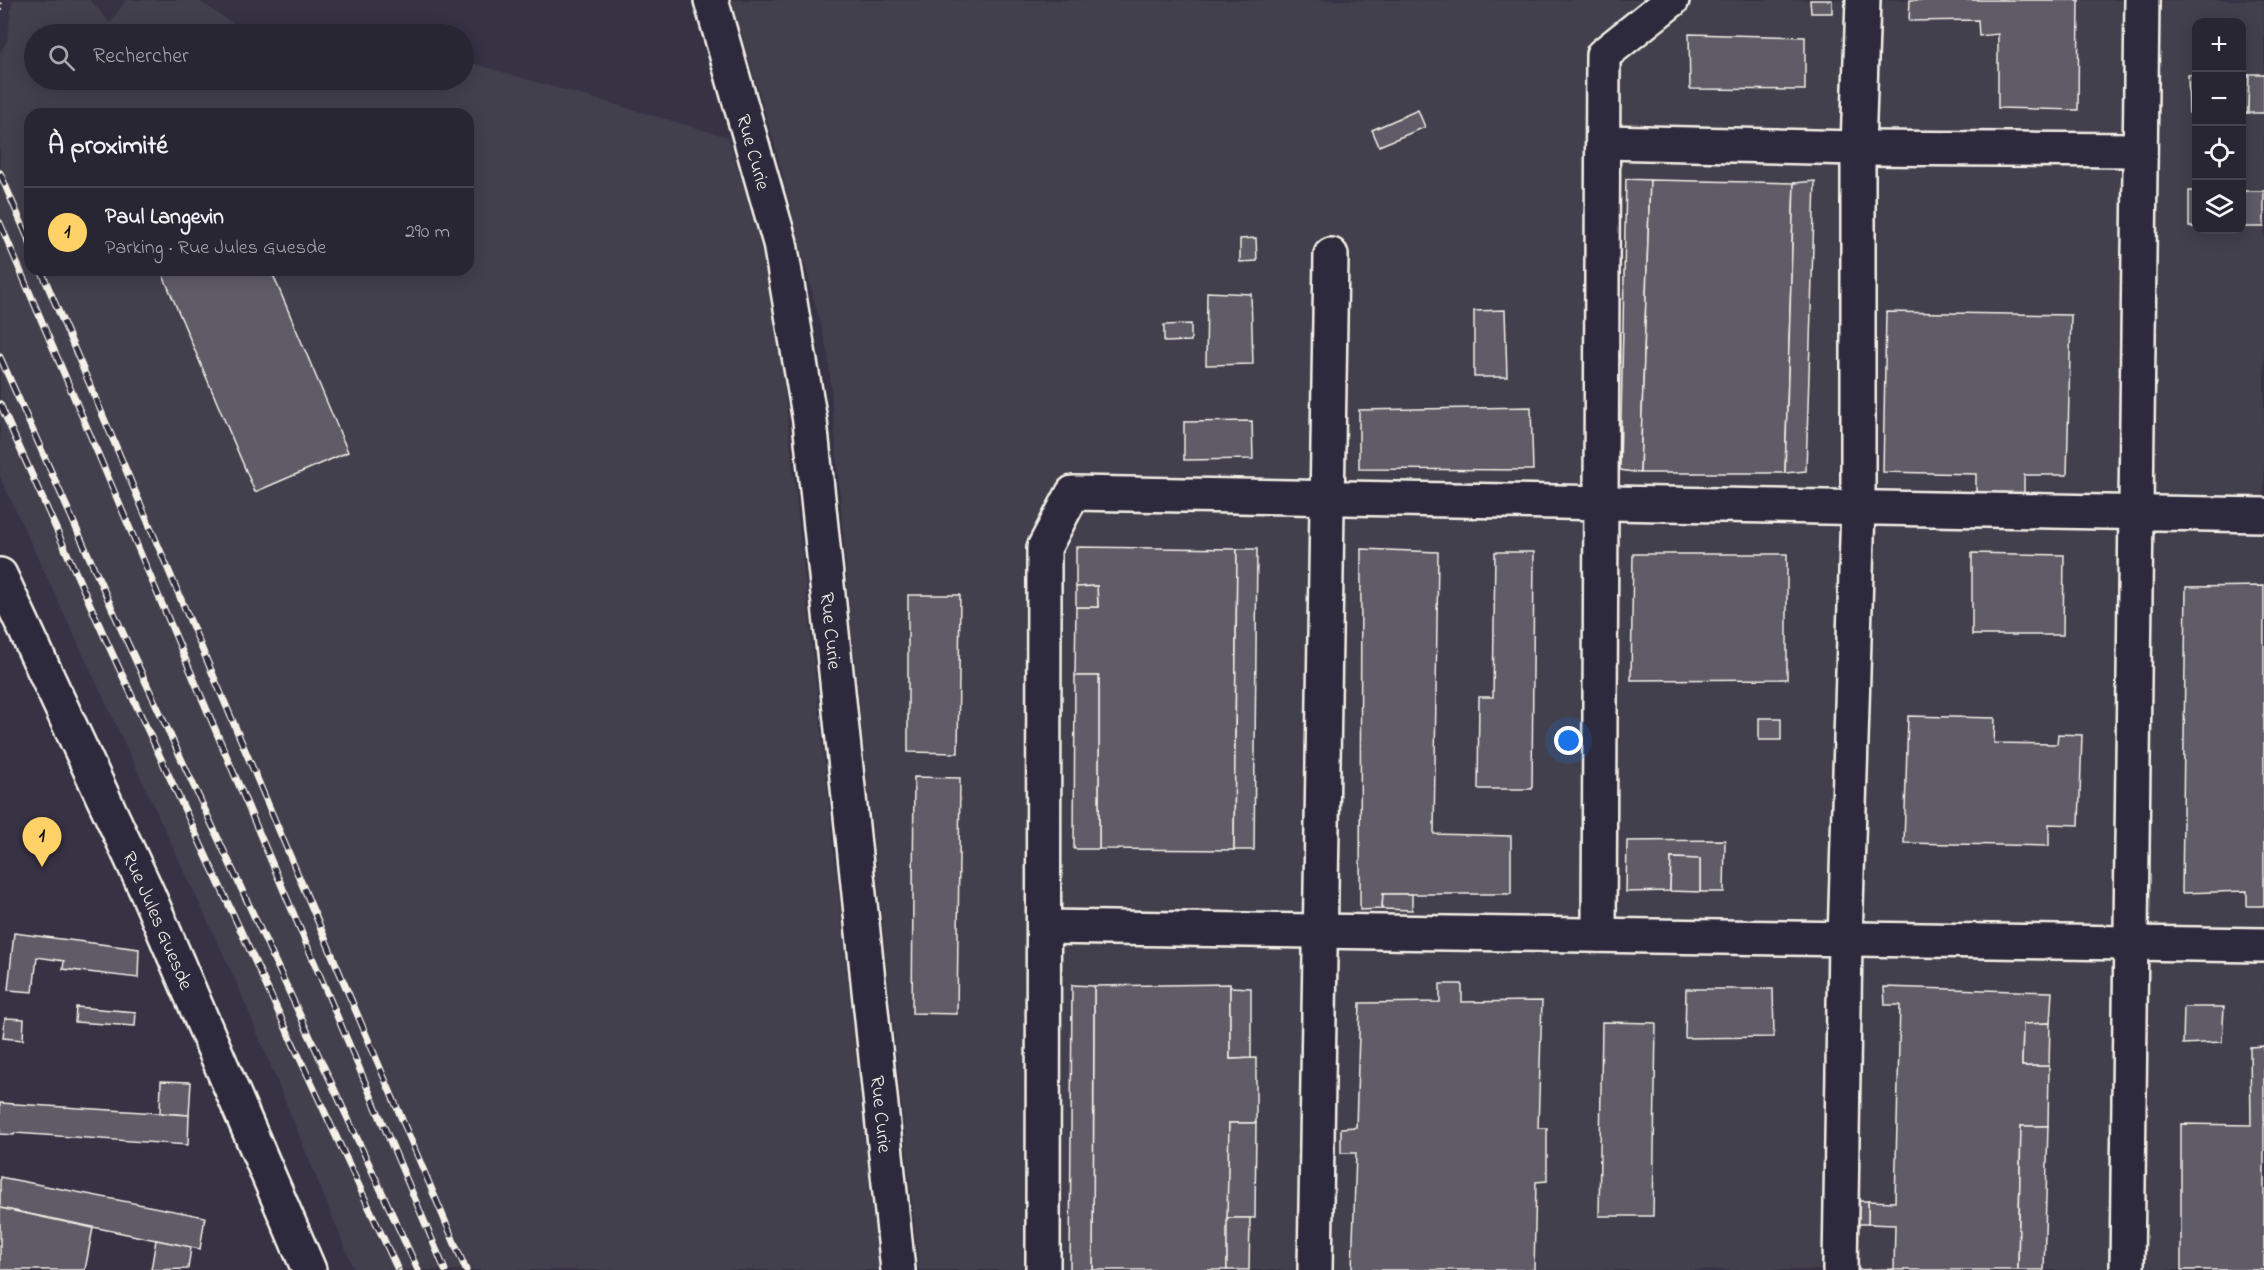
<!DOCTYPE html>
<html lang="fr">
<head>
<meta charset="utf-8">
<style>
	:root { --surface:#292633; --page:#312e3b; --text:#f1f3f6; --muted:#a5a5ac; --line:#45434e; --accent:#ffd166 }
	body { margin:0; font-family:"Indie Flower",sans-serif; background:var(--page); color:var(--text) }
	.controls { position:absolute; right:18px; top:18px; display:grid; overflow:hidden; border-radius:12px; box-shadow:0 3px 15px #0003 }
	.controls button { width:54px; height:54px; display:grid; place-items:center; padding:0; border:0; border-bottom:2px solid var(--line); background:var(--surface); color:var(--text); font:30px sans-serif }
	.you { position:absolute; left:1569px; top:741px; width:21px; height:21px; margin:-15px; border:4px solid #fff; border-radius:50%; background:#1a73e8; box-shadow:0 0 0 9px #1a73e833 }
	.badge { display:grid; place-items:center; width:39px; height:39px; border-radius:50%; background:var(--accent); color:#111; font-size:20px; font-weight:700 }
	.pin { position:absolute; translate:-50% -50px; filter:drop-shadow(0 2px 3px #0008) }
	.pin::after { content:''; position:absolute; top:32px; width:21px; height:18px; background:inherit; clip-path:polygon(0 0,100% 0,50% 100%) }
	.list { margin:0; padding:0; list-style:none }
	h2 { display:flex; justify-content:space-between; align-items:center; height:78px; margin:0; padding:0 24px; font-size:26px }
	h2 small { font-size:20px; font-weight:400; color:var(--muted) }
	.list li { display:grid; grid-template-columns:39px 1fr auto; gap:18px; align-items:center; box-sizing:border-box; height:90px; padding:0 24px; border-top:2px solid var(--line) }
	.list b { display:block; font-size:22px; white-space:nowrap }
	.list p { margin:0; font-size:20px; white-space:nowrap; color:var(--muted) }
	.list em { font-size:20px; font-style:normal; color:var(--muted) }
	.icon { flex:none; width:33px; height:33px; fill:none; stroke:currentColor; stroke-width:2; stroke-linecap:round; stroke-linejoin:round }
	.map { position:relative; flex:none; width:2264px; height:1270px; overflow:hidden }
	.search { position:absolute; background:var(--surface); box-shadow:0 3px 15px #0003; left:24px; top:24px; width:450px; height:66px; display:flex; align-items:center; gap:15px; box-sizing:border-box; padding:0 21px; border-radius:33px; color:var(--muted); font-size:22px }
	.panel { position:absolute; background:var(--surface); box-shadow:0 3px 15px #0003; left:24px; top:108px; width:450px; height:168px; border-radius:18px }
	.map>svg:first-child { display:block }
</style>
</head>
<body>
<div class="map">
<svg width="2264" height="1270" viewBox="0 0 2264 1270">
	<rect width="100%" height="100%" fill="#373244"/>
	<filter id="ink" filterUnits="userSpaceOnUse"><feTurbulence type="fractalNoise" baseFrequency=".0167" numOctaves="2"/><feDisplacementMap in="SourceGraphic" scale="12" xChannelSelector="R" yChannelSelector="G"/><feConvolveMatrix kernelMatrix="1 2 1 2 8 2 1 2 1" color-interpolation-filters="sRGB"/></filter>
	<g filter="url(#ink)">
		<g fill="#433f4e" fill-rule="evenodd">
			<path d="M12,0H90L110,23L126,0H197L250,34H34V80H464V61L728,137L754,218L777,320L879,1270H354L238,986L0,477V53L7,41ZM30,114H468V270H30Z"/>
			<path d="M731,0H2264V1270H919L850,616L828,354L775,146ZM2196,22H2242V230H2196Z"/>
		</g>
		<g fill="#5f5c67" stroke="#f4f1e8" stroke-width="1.5">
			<polygon points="1810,0 1832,0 1832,13 1811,13"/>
			<polygon points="1910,0 2079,0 2078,110 1998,108 1998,34 1979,36 1978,20 1909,21"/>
			<polygon points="1689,34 1805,37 1805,90 1690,89"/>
			<polygon points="2242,74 2249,74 2248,113 2242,113"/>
			<polygon points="2249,74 2264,74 2264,113 2248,113"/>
			<polygon points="2188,75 2196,75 2196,113 2189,113"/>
			<polygon points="1418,110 1425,127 1379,146 1372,130"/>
			<polygon points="1626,179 1650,180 1640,473 1620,470"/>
			<polygon points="1650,180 1794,183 1785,473 1640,473"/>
			<polygon points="1815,181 1806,471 1785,473 1794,183"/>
			<rect x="2189" y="191" width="7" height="36"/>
			<polygon points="2244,191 2264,191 2264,227 2243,227"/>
			<polygon points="1256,238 1257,261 1240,262 1240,239"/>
			<polygon points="169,270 271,270 348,452 255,492 162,273"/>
			<polygon points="1207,292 1251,294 1253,364 1206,365"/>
			<polygon points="1505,310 1507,377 1474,377 1474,311"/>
			<polygon points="1886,312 2071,315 2067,475 2024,475 2024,493 1976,494 1976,474 1883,472"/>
			<polygon points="1191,324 1191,341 1164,342 1164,325"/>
			<polygon points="1531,407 1533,470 1359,469 1359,410"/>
			<polygon points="1252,421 1253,459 1184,460 1184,422"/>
			<polygon points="1076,547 1237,549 1234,850 1099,849 1099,676 1075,676 1076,607 1098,607 1097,586 1076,587"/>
			<polygon points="1237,549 1257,549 1254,850 1234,850"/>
			<polygon points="1361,549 1438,552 1434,834 1511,836 1511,894 1383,894 1382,909 1360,910"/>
			<polygon points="1495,552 1534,552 1532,789 1478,789 1479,697 1493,697"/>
			<polygon points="1972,553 2064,555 2063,635 1972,635"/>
			<polygon points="1633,554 1787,554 1787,679 1631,680"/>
			<polygon points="1097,586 1098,607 1076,607 1076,587"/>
			<polygon points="2264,586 2264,906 2247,906 2247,891 2182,893 2186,587"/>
			<polygon points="908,595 960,595 958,753 908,752"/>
			<polygon points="1075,676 1099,676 1099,849 1074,849"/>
			<polygon points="1908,716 1995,718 1994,743 2057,744 2058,734 2082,735 2079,825 2049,824 2049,846 1904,843"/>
			<rect x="1759" y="718" width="22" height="22"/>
			<polygon points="914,777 960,778 957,1014 912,1013"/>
			<polygon points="1725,840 1724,892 1700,892 1700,859 1671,858 1670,891 1626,892 1627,841"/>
			<polygon points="1671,858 1700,859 1700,892 1670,891"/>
			<polygon points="1383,894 1412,894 1412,910 1382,909"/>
			<polygon points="14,933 139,949 138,978 63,969 64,961 37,957 33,992 8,990"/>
			<polygon points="1230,984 1230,1059 1256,1058 1256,1123 1229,1123 1227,1270 1093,1270 1094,986"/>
			<polygon points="1440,984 1462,984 1462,1002 1542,1001 1538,1128 1547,1128 1547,1181 1536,1182 1534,1270 1352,1270 1356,1153 1341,1153 1341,1128 1356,1127 1360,1003 1440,1002"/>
			<polygon points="1072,985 1094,986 1093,1270 1070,1270"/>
			<polygon points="1230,987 1251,988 1251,1058 1230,1059"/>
			<polygon points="1884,987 2052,992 2050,1023 2023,1024 2022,1066 2049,1066 2048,1126 2021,1126 2018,1270 1846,1270 1894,1269 1895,1225 1868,1224 1868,1201 1895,1202 1900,1005 1885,1005"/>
			<polygon points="1686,989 1773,989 1774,1037 1685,1038"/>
			<polygon points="76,1007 136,1012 135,1026 75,1022"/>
			<polygon points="2184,1007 2224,1007 2222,1042 2183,1044"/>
			<polygon points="5,1018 24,1019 23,1040 3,1038"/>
			<polygon points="1602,1022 1656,1023 1653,1216 1599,1216"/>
			<polygon points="2050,1023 2049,1066 2022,1066 2023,1024"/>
			<polygon points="2264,1046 2264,1270 2181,1270 2181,1124 2251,1125 2250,1047"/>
			<polygon points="161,1081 191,1082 189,1115 160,1113"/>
			<polygon points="0,1103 189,1115 188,1145 15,1133 14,1135 0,1134"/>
			<polygon points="1229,1123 1256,1123 1255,1218 1227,1218"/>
			<polygon points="2021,1126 2048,1126 2044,1270 2018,1270"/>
			<polygon points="0,1177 205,1217 200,1249 0,1208"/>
			<rect x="1848" y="1201" width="20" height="23"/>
			<polygon points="0,1208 93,1228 85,1270 0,1270"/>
			<polygon points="1227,1218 1250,1218 1249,1270 1227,1270"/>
			<polygon points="156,1240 191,1247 188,1269 151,1270"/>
		</g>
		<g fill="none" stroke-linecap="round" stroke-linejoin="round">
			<g stroke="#f4f1e8" stroke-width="38">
				<g id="minor">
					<path id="s1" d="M711,0L780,243L810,421L898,1270"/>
					<polyline points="1603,142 1858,148 2140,150"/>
					<path id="s2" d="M0,575L147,892L309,1270"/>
					<polyline points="1044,927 2264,945"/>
					<polyline points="1599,935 1603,55 1672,0"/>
					<polyline points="1043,1270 1044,548 1073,493 2264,515"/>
					<polyline points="1315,1270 1331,255"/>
					<polyline points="1840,1270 1845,940 1858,506 1858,148 1863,0"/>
					<polyline points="2127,1270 2142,0"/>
				</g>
			</g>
			<polyline stroke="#f4f1e8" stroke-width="4" stroke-dasharray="1.5 4.5" stroke-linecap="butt" points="0,10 1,0"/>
			<use href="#minor" stroke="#2f2a3d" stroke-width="33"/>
			<g stroke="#f4f1e8" stroke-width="7">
				<g id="rail">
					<polyline points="0,173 30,243"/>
					<polyline points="0,223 445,1270"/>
					<polyline points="41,270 466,1270"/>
					<polyline points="0,357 123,633 418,1270"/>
					<polyline points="0,404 106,640 398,1270"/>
				</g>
			</g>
			<use href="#rail" stroke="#2f2a3d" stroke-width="4.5" stroke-dasharray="14" stroke-linecap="butt"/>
		</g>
	</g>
	<g text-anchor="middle" stroke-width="5" stroke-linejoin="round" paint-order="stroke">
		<g font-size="20" fill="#f4f1e8" stroke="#2f2a3d">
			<text dy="7" stroke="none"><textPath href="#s1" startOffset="158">Rue Curie</textPath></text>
			<text dy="7" stroke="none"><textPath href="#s1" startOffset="644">Rue Curie</textPath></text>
			<text dy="7" stroke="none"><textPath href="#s2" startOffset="380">Rue Jules Guesde</textPath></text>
			<text dy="7" stroke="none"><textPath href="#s1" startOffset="1130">Rue Curie</textPath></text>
		</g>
	</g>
</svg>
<div class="controls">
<button>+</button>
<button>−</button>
<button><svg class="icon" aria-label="locate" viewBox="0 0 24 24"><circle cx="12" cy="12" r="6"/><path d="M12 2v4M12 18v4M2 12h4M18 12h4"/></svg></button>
<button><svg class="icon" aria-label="layers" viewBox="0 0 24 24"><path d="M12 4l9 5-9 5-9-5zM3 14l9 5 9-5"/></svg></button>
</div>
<div class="you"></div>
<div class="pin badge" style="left:42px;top:867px">1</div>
<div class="search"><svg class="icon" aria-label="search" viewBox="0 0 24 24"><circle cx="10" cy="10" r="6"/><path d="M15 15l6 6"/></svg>Rechercher</div>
<section class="panel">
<h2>À proximité<small></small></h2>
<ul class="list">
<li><span class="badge">1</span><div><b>Paul Langevin</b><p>Parking · Rue Jules Guesde</p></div><em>290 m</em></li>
</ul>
</section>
</div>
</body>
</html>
